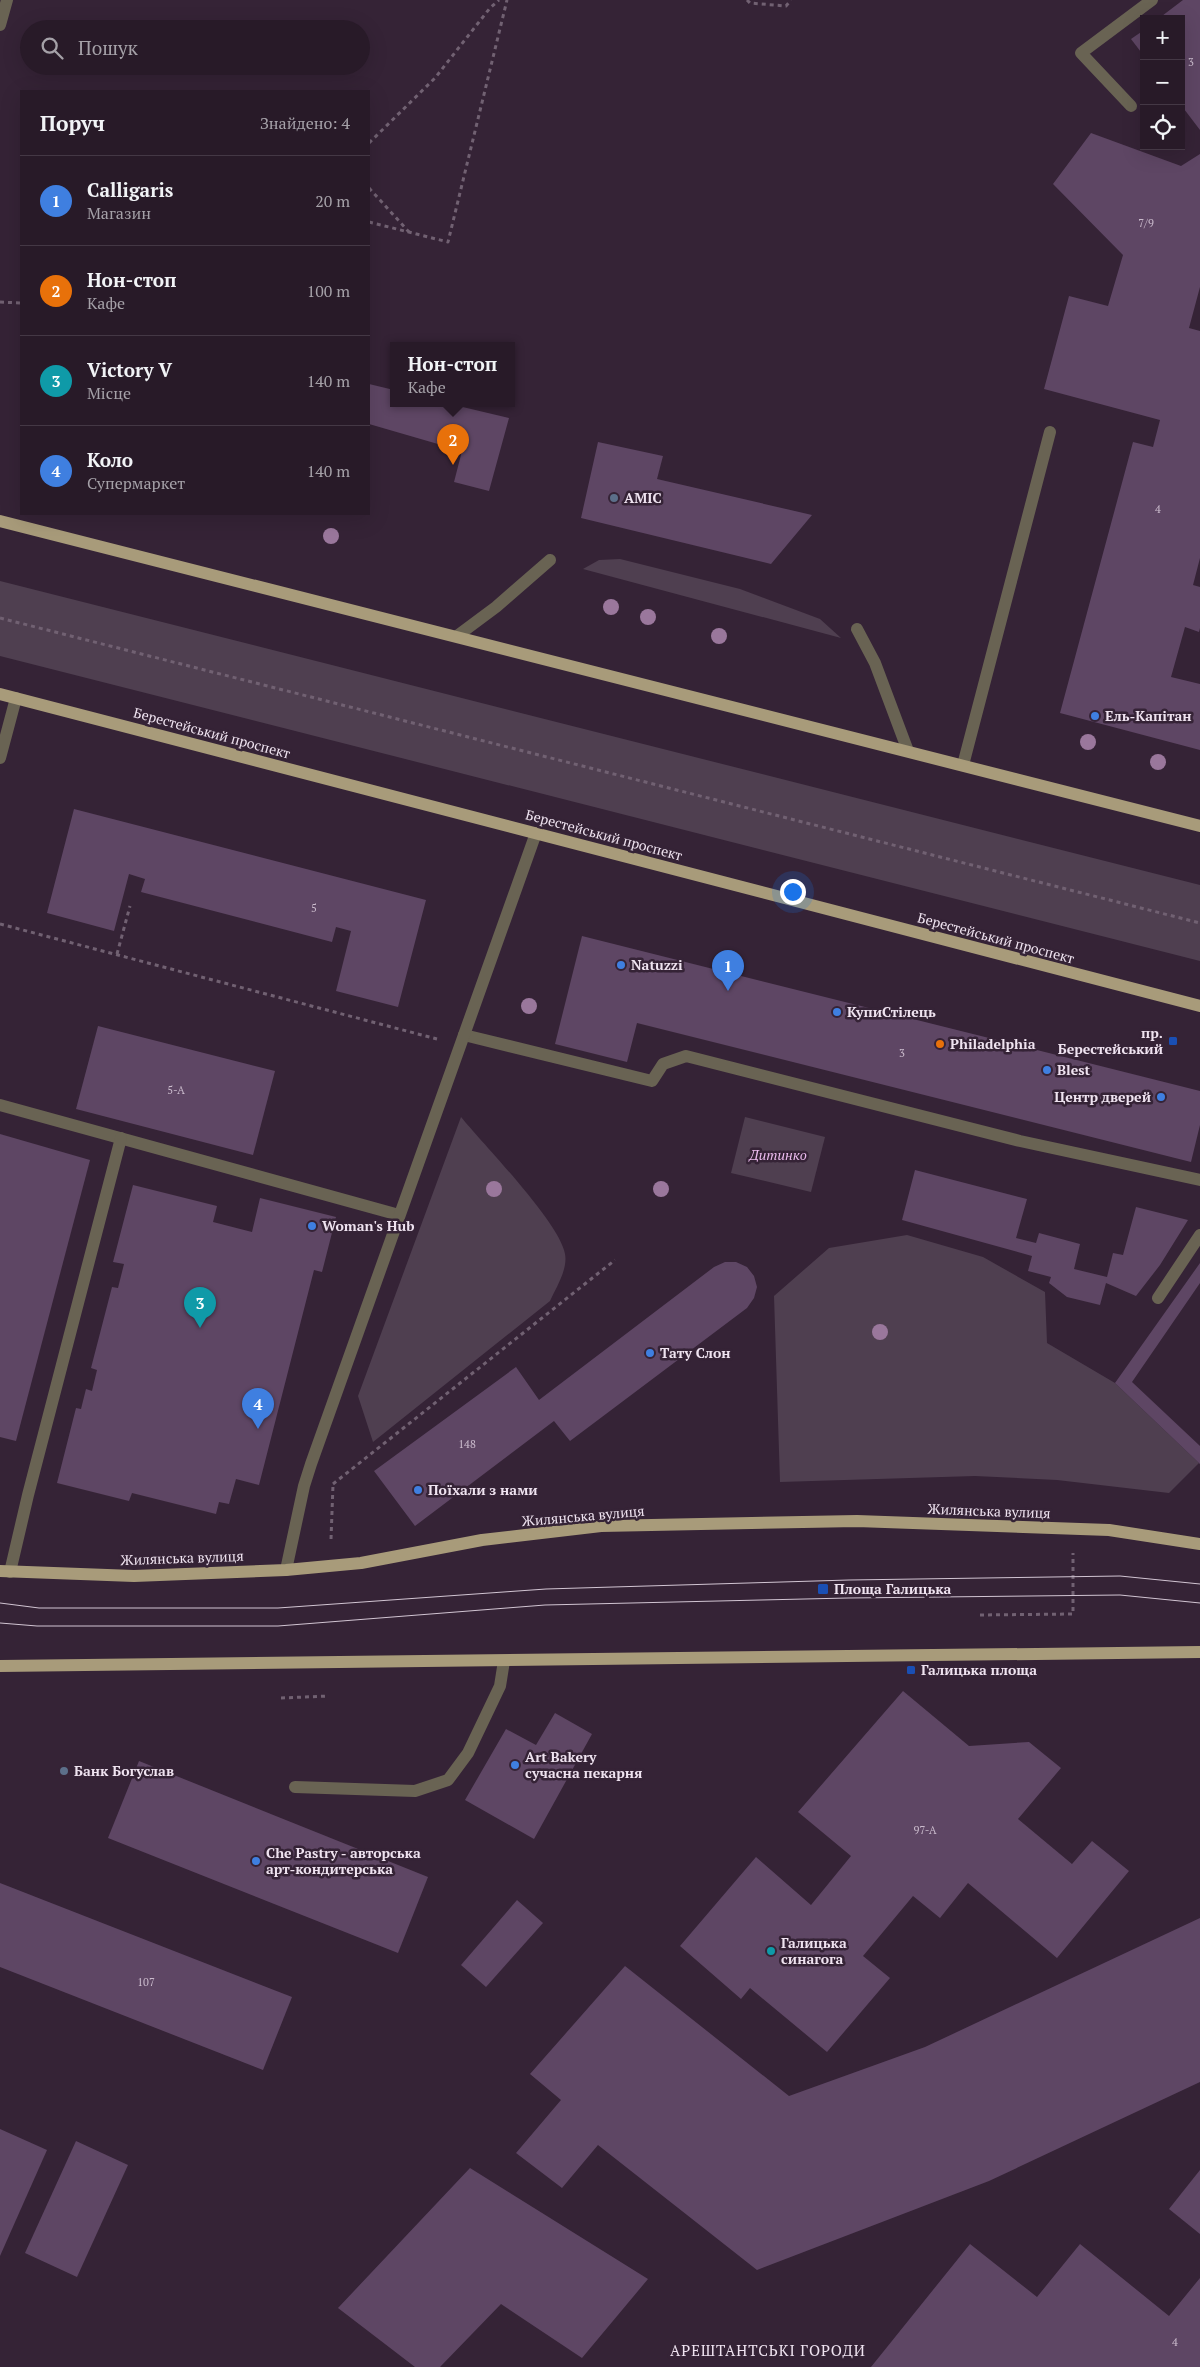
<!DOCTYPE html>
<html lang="uk">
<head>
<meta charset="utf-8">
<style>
	:root { --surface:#281a28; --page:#302330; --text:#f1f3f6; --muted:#a5a1a8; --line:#443845; --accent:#ea580c }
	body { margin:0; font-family:"PT Serif",serif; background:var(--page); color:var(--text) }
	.controls { position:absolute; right:15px; top:15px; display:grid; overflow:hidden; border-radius:0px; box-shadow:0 5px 20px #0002 }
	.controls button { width:45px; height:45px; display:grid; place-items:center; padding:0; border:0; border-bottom:1px solid var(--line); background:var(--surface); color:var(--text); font:25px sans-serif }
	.you { position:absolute; left:792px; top:891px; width:18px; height:18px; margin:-12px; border:4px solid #fff; border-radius:50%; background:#1a73e8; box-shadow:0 0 0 8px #1a73e833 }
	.badge { display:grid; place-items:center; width:32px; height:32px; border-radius:50%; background:var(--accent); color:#fff; font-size:16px; font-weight:700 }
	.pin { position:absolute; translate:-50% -41px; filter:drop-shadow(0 1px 2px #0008) }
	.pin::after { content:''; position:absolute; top:26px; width:18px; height:15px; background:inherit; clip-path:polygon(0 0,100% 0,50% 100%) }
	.popup { position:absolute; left:390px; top:342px; width:125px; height:65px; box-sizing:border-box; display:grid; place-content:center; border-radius:0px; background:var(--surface); filter:drop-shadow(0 1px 4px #0005); font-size:16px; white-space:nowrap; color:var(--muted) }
	.popup b { font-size:19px; color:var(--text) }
	.popup::after { content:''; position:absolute; left:50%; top:100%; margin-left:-10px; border:10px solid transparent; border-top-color:var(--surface) }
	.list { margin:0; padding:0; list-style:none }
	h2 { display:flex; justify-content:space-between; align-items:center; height:65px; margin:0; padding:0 20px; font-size:21px }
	h2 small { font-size:16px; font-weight:400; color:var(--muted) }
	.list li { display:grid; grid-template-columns:32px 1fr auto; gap:15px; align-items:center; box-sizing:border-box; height:90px; padding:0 20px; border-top:1px solid var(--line) }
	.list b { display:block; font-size:19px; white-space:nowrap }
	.list p { margin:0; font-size:16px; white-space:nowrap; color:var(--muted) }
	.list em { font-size:16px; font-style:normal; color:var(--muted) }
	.icon { flex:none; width:28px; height:28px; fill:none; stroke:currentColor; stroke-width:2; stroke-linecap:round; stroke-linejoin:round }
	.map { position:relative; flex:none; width:1200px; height:2367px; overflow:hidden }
	.search { position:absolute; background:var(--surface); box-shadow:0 5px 20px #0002; left:20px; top:20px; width:350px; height:55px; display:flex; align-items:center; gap:12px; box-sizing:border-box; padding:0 18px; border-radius:28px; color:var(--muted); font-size:19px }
	.panel { position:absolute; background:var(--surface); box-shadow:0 5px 20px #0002; left:20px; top:90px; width:350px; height:425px; border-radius:0px }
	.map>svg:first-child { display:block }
</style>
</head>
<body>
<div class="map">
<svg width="1200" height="2367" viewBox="0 0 1200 2367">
	<rect width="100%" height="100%" fill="#352336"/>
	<g fill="#4f3f50">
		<polygon points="620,559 740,589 820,619 841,638 583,569 599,560"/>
		<polygon points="0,581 1200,885 1200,961 0,656"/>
		<path d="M461,1117C484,1145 560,1223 565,1254C568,1269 556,1288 550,1301L373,1442L358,1396Z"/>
		<polygon points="745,1117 825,1137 811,1192 731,1173"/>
		<polygon points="907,1235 983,1257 1045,1292 1047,1343 1115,1383 1199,1463 1169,1493 1057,1480 975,1476 780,1482 774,1296 829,1248"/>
	</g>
	<g fill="#5e4664">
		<polygon points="1183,0 1200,0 1200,130 1181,105 1181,19 1158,19"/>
		<polygon points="1144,30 1144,56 1131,39"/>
		<polygon points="1091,133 1181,166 1200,154 1200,287 1189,328 1200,331 1200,558 1193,585 1200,587 1200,628 1199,632 1185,627 1171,677 1200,684 1200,750 1060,713 1133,442 1153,447 1160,420 1044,389 1069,296 1108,306 1123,255 1053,184"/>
		<polygon points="369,384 394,390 394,404 450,404 509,418 489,491 454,482 462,451 369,424"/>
		<polygon points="598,442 663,456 657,479 812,515 771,564 581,518"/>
		<polygon points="74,809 426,900 398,1007 336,991 351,931 336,927 332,942 141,892 145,879 129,874 114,931 47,913"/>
		<polygon points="582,936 1200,1091 1200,1125 1191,1162 637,1023 627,1062 555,1044"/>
		<polygon points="98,1026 275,1071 253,1155 76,1109"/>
		<polygon points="0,1134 90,1160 16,1441 0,1437"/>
		<polygon points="915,1170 1027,1199 1016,1238 1036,1243 1039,1233 1080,1244 1074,1269 1107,1277 1113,1253 1123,1255 1136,1207 1188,1220 1160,1265 1136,1296 1106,1283 1100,1305 1067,1297 1049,1283 1051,1277 1028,1271 1032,1256 902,1220"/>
		<polygon points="133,1185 217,1206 213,1222 252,1232 260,1198 336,1217 322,1272 314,1270 259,1485 236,1479 229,1504 219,1502 216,1514 132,1493 129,1501 57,1483 76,1408 81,1409 86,1389 92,1391 97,1370 91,1368 112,1287 118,1288 124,1264 113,1262"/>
		<polygon points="725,1262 736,1262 747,1267 754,1276 757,1287 754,1298 747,1308 570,1441 554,1421 415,1526 374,1471 516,1367 539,1400 714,1267"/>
		<polygon points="1200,1263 1200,1283 1132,1382 1200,1446 1200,1464 1115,1383"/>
		<polygon points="903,1691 969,1746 1029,1742 1061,1768 1018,1819 1072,1864 1092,1841 1129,1871 1057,1958 968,1883 940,1918 913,1896 863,1956 890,1978 827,2052 750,1988 741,1999 680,1946 756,1857 811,1905 851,1856 798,1812"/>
		<polygon points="555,1713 592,1734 534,1839 465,1800 506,1729 536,1745"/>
		<polygon points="139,1761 428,1877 398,1953 108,1838"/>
		<polygon points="0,1883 292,1997 263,2070 0,1967"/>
		<polygon points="517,1900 543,1923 486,1987 461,1965"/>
		<polygon points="1200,1918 1200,2082 989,2181 757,2270 598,2145 562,2188 516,2153 561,2100 530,2074 625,1966 789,2096 925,2047"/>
		<polygon points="0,2129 47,2150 0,2256"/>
		<polygon points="76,2141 128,2165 77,2277 25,2253"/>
		<polygon points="470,2168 648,2279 582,2358 501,2304 440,2367 415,2367 338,2308"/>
		<polygon points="1200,2170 1200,2234 1169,2209"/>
		<polygon points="970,2244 1037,2297 1080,2244 1169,2316 1200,2278 1200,2367 871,2367"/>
	</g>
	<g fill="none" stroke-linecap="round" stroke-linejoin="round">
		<g stroke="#716172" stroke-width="3" stroke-dasharray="4 4" stroke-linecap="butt">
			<polyline points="747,0 750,3 786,6 791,0"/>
			<polyline points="369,143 435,78 490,8 499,0"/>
			<polyline points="369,188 409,232"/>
			<polyline points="369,222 448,242 507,0"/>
			<polyline points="0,302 21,303"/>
			<polyline points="0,618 1200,923"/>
			<polyline points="0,924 437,1039"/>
			<polyline points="117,954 130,906"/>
			<polyline points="333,1484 615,1260"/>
			<polyline points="331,1539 333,1485"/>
			<polyline points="980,1615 1073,1614 1073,1553"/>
			<polyline points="281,1698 329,1696"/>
		</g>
		<g stroke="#696353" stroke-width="12">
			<polyline points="0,25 7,0"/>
			<polyline points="1131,106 1081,53 1152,0"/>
			<polyline points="857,629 875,663 908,751"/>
			<polyline points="457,636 496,607 550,560"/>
			<polyline points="963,765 1050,432"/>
			<polyline points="464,1035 652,1081 663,1064 686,1056 1020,1141 1200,1180"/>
			<polyline points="0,1105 399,1215"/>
			<polyline points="1158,1298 1200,1235"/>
			<polyline points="286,1570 304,1486 311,1464 536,833"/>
			<polyline points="10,1572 28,1495 121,1138"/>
			<polyline points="295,1787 415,1791 448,1780 468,1753 500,1686 504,1661"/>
		</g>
		<polyline stroke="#696353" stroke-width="12" points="0,758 16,698"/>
		<g stroke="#a89b7a" stroke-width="12">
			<polyline points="0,521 1200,826"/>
			<polyline points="0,694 1200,1006"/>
			<polyline points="0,1571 134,1576 286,1570 361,1563 482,1540 601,1526 857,1521 1109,1530 1200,1544"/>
			<polyline points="0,1666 1200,1652"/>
		</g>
		<g stroke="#d2c5d3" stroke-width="1">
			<polyline points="0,1603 39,1608 278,1608 546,1589 849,1580 1120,1576 1200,1584"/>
			<polyline points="0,1623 37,1626 278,1626 545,1605 848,1598 1120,1595 1200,1603"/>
		</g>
	</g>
	<g fill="#9a779c">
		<circle cx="331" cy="536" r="8"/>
		<circle cx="611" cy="607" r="8"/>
		<circle cx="648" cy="617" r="8"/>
		<circle cx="719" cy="636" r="8"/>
		<circle cx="1088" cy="742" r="8"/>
		<circle cx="1158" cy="762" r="8"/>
		<circle cx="529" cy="1006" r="8"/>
		<circle cx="494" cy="1189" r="8"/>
		<circle cx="661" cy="1189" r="8"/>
		<circle cx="880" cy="1332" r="8"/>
	</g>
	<g fill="#5c6f8a" stroke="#352336" stroke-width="2">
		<circle cx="614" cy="498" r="5"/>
		<circle cx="64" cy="1771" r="5"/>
	</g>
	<g fill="#3f7fe0" stroke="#352336" stroke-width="2">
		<circle cx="1095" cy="716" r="5"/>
		<circle cx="621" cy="965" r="5"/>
		<circle cx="837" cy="1012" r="5"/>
		<circle cx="1047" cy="1070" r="5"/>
		<circle cx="1161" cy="1097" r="5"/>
		<circle cx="312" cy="1226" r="5"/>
		<circle cx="650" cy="1353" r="5"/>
		<circle cx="418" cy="1490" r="5"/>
		<circle cx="515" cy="1765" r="5"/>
		<circle cx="256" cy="1861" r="5"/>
	</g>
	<g fill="#1a4fb4" stroke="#352336" stroke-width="2">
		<rect x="1168" y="1036" width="10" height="10" rx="2.5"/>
		<rect x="817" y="1583" width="12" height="12" rx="2.5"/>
		<rect x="906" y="1665" width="10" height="10" rx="2.5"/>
	</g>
	<circle fill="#e8710a" stroke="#352336" stroke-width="2" cx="940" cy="1044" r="5"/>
	<circle fill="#0f9aa8" stroke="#352336" stroke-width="2" cx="771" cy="1951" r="5"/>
	<g text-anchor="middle" stroke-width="5" stroke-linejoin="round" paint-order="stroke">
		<g font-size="11" fill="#cbbccd">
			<text x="1191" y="66">3</text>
			<text x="1146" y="227">7/9</text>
			<text x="1158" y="513">4</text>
			<text x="314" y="912">5</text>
			<text x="902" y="1057">3</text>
			<text x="176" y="1094">5-А</text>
			<text x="467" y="1448">148</text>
			<text x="925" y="1834">97-А</text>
			<text x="146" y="1986">107</text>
			<text x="1175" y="2346">4</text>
		</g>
		<g font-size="14" font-weight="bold" fill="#efe3f0" stroke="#352336" text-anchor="start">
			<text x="624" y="503">AMIC</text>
			<text x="1105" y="721">Ель-Капітан</text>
			<text x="631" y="970">Natuzzi</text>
			<text x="847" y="1017">КупиСтілець</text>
			<text x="1163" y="1038" text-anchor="end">пр.<tspan x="1163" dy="16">Берестейський</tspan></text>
			<text x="950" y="1049">Philadelphia</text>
			<text x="1057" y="1075">Blest</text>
			<text x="1151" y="1102" text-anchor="end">Центр дверей</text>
			<text x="322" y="1231">Woman's Hub</text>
			<text x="660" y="1358">Тату Слон</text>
			<text x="428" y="1495">Поїхали з нами</text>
			<text x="834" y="1594">Площа Галицька</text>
			<text x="921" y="1675">Галицька площа</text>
			<text x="525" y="1762">Art Bakery<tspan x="525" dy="16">сучасна пекарня</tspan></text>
			<text x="74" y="1776">Банк Богуслав</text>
			<text x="266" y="1858">Che Pastry - авторська<tspan x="266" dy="16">арт-кондитерська</tspan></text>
			<text x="781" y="1948">Галицька<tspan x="781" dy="16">синагога</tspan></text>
		</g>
		<g font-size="14" fill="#efe3f0" stroke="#352336">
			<text transform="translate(212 733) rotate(15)" y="5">Берестейський проспект</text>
			<text transform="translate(604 835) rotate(15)" y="5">Берестейський проспект</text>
			<text transform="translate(996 938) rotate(15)" y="5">Берестейський проспект</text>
			<text transform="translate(989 1511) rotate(2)" y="5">Жилянська вулиця</text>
			<text transform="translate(583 1516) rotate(-5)" y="5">Жилянська вулиця</text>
			<text transform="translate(182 1558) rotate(-2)" y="5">Жилянська вулиця</text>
		</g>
		<g font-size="14" font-style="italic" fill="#ecbcef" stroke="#352336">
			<text x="778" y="1160">Дитинко</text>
		</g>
		<g font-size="15" letter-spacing="1" fill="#efe3f0" stroke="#352336">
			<text x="768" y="2356">АРЕШТАНТСЬКІ ГОРОДИ</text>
		</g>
	</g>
</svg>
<div class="controls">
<button>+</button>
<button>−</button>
<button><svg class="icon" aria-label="locate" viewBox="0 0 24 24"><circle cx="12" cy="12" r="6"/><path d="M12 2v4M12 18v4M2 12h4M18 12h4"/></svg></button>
</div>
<div class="you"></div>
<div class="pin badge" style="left:728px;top:991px;background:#3f7fe0">1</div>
<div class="pin badge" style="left:453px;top:465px;background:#e8710a">2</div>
<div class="popup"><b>Нон-стоп</b>Кафе</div>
<div class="pin badge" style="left:200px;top:1328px;background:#0f9aa8">3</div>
<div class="pin badge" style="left:258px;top:1429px;background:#3f7fe0">4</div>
<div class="search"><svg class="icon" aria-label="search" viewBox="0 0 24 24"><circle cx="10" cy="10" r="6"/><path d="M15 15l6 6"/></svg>Пошук</div>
<section class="panel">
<h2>Поруч<small>Знайдено: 4</small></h2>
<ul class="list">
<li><span class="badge" style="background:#3f7fe0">1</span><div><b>Calligaris</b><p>Магазин</p></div><em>20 m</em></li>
<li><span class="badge" style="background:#e8710a">2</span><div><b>Нон-стоп</b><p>Кафе</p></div><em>100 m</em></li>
<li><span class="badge" style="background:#0f9aa8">3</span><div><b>Victory V</b><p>Місце</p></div><em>140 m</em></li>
<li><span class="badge" style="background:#3f7fe0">4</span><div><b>Коло</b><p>Супермаркет</p></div><em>140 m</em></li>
</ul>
</section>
</div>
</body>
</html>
